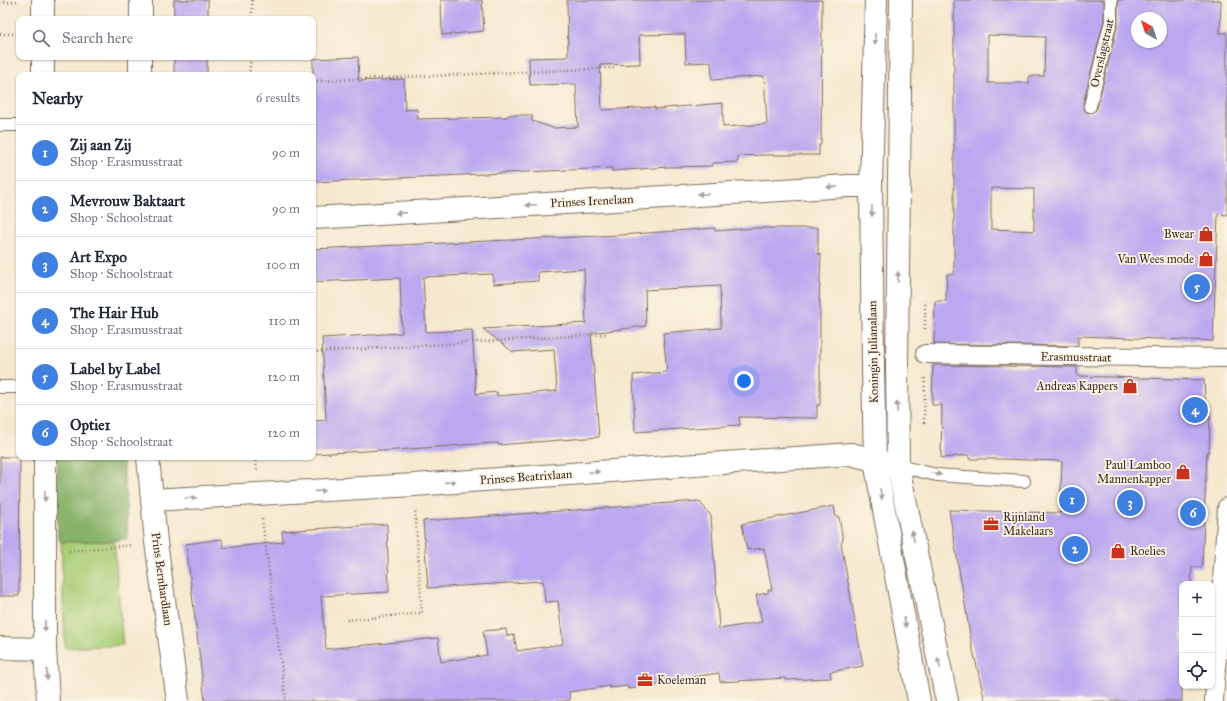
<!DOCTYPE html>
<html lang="en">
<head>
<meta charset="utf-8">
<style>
	:root { --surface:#fff; --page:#f2f2f3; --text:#1f2937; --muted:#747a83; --line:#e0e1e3; --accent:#b45309 }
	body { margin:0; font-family:"IM FELL Great Primer",serif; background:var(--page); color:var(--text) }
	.controls { position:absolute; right:12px; bottom:12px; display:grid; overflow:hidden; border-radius:8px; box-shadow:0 1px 3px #0004 }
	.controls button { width:36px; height:36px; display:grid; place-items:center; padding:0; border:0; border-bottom:1px solid var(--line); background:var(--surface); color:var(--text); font:20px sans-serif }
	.compass { position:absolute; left:1131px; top:12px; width:36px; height:36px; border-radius:50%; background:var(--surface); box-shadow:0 1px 3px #0004; rotate:321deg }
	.you { position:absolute; left:744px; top:381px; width:14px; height:14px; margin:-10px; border:3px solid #fff; border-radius:50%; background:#1a73e8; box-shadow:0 0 0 6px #1a73e833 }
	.badge { display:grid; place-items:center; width:26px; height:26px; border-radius:50%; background:var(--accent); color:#fff; font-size:13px; font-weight:700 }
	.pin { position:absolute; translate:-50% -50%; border:2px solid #fff; box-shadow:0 1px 4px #0006 }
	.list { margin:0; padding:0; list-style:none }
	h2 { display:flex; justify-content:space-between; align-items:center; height:52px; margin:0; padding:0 16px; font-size:17px }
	h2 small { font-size:13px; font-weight:400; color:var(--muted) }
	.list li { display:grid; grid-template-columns:26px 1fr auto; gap:12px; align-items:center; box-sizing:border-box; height:56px; padding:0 16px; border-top:1px solid var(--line) }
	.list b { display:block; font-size:15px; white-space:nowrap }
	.list p { margin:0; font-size:13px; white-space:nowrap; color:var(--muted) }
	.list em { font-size:13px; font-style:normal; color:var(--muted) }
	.icon { flex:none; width:22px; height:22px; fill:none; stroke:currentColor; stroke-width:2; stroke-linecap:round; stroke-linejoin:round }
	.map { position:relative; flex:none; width:1227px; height:701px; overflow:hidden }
	.search { position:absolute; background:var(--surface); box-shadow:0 1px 3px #0004; left:16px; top:16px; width:300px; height:44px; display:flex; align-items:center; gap:10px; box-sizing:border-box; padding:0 14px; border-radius:8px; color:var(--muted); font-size:15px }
	.panel { position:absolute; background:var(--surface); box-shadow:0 1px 3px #0004; left:16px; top:72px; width:300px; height:388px; border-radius:8px }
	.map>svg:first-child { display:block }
</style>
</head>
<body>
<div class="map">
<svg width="1227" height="701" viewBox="0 0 1227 701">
	<rect width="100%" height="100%" fill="#fcf5e5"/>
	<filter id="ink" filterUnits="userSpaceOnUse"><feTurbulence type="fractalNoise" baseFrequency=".025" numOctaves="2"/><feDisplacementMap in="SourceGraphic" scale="8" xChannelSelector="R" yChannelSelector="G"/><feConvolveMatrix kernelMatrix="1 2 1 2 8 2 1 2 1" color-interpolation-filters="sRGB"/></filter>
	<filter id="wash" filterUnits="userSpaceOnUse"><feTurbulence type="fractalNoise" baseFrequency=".012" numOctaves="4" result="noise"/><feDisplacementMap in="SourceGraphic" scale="16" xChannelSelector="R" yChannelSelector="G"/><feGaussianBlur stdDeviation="0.9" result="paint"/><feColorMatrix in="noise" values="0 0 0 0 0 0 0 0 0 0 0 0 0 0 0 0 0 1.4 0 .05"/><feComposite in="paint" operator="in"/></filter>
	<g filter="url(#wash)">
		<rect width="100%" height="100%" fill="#f5e8ce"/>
		<polygon fill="#aacf79" stroke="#727c4c" points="114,541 123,645 65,648 61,542"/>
		<polygon fill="#87b269" stroke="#616e44" points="57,457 123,457 128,538 114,541 61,542 58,539"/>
		<g id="blocks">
			<g fill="#bba8f0" fill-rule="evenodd">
				<rect x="174" y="0" width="34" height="19"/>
				<polygon points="441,0 482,0 484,31 442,35"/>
				<path d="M567,0H822L821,145H819V155H761L738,156V162L712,163V166L668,167L612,171V168L313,182V59L358,57L359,81L404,79L405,110L417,109L418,119L508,117V115H532V121L553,128L578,127L576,84L530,85L529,58L568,57ZM685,34L686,63L711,62L712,80L764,76L767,124L723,127V103L655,109V107L602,110L600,65L640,64L639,35Z"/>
				<path d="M954,0H1104V20L1083,104L1085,111L1089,113L1095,111L1097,108L1118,23V0H1221L1220,33H1227V215L1218,214L1213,341L1078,336V346L934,344L935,301H946L947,274H954ZM1137,18H1161V42H1137ZM988,35L1045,37L1044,76H1029V83H988ZM991,188L1034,189V231L991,229Z"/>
				<rect x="174" y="57" width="33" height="18"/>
				<path d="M715,228V231L753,228H818V254L821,255L819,302L820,301V405H817V418L739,417L740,425L635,432L633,375L667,372L663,333L721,328L720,286L645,290L646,326L591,333L599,437L498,445V443L477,444L383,451V450L313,454V421L326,420L322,338L402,333L400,278L313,282V249L620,235ZM584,269L586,323L483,329L513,352L554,349L557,391L497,396V392L476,394L472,330L426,332L423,277L493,274V284L538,281V272Z"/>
				<polygon points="933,365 1077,367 1077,376 1204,380 1206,415 1210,415 1209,452 1207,452 1202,567 1192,567 1191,584 1182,584 1182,701 985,701 972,646 949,510 1060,513 1062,461 1000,459 969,459 969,455 941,458 942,405 932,405"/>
				<polygon points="0,457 20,457 19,596 0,596"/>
				<polygon points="699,501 711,516 719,629 762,622 756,595 768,593 768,590 772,590 764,548 747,550 742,524 834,506 836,517 839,517 843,541 841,543 863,666 830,672 831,678 786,680 786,678 720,682 719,673 679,679 679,682 628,689 627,686 610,688 610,686 569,692 570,700 563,701 205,701 186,544 222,539 223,548 283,542 282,531 387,524 389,592 321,596 326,649 438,638 441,662 487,655 483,631 506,629 507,636 514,635 517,651 563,644 558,601 545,602 543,581 428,588 423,521"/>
			</g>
		</g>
	</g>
	<g filter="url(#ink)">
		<use href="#blocks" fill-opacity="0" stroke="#7c6c5c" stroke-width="1"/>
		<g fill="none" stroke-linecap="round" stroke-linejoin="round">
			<g stroke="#7c6c5c" stroke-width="14">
				<g id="service">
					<polyline points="1090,106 1111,21 1111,0"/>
					<polyline points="0,125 19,125"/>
					<polyline points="0,387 19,387"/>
					<polyline points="898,466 937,475 1024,481"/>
				</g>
			</g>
			<g stroke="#7c6c5c" stroke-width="20">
				<g id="pedestrian">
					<polyline points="925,354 1227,358"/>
					<polyline points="1214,701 1227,507"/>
				</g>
			</g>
			<g stroke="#7c6c5c" stroke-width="24">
				<g id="minor">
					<polyline points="43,19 43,0"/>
					<polyline points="141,19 141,0"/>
					<polyline points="43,57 43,75"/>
					<polyline points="140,75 140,57"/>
					<polyline points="313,218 848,186 871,186"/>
					<polyline points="45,457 45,649 48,701"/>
					<polyline points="148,457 156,542 178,701"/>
					<polyline points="152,500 414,485 851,454 894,465"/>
					<polyline points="0,648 45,649"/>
				</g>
			</g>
			<g stroke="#7c6c5c" stroke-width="24">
				<g id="secondary">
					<polyline points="876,0 871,186 873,367 875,461 919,701"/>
					<polyline points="901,0 897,365 898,466 947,701"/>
				</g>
			</g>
			<g stroke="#7c6c5c" stroke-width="2.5" stroke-dasharray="1 3" stroke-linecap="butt">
				<polyline points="252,0 252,19"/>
				<polyline points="0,3 19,1"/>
				<polyline points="0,34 19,34"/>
				<polyline points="249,75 251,57"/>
				<polyline points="313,81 614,68"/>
				<polyline points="925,300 925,331"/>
				<polyline points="313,352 608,334"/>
				<polyline points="924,423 925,376"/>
				<polyline points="255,457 257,470"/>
				<polyline points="262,519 286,701"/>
				<polyline points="69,551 132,545"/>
				<polyline points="347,620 422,613 415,509"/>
			</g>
			<use href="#service" stroke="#fff" stroke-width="12"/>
			<use href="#pedestrian" stroke="#fff" stroke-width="18"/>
			<use href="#minor" stroke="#fff" stroke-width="22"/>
			<use href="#secondary" stroke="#fff" stroke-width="22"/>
		</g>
		<defs><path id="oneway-solid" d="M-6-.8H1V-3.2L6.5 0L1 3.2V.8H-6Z"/></defs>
		<g fill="#a79f9a">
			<use href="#oneway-solid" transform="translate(875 39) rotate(91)"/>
			<use href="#oneway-solid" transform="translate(832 187) rotate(177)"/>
			<use href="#oneway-solid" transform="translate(703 194) rotate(177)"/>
			<use href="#oneway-solid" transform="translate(531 205) rotate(177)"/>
			<use href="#oneway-solid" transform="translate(872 211) rotate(90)"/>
			<use href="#oneway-solid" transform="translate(401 213) rotate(177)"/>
			<use href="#oneway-solid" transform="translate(898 277) rotate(-89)"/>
			<use href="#oneway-solid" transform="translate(897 407) rotate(-91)"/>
			<use href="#oneway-solid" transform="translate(594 472) rotate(-4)"/>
			<use href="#oneway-solid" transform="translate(936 474) rotate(9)"/>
			<use href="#oneway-solid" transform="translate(450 482) rotate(-4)"/>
			<use href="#oneway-solid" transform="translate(320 491) rotate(-4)"/>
			<use href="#oneway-solid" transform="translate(881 494) rotate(80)"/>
			<use href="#oneway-solid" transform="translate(45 496) rotate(90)"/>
			<use href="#oneway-solid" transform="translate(191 498) rotate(-3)"/>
			<use href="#oneway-solid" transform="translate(913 536) rotate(-102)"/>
			<use href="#oneway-solid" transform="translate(905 622) rotate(80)"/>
			<use href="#oneway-solid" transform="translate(45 626) rotate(90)"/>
			<use href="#oneway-solid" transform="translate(939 663) rotate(-102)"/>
			<use href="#oneway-solid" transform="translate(47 675) rotate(87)"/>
		</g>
	</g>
	<defs>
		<g id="shop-bare" transform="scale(1.2)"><path d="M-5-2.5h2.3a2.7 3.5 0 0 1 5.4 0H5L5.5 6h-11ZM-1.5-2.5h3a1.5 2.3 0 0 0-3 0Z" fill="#c8321e" stroke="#fcf5e5" stroke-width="2.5" paint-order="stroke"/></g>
		<g id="office-bare" transform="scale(1.2)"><path d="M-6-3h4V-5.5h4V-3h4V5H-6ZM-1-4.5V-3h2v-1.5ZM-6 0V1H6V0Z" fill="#c8321e" stroke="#fcf5e5" stroke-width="2.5" paint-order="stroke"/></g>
	</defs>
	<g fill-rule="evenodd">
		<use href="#shop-bare" x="1206" y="234"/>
		<use href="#shop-bare" x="1206" y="259"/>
		<use href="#shop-bare" x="1130" y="386"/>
		<use href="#shop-bare" x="1183" y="472"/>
		<use href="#office-bare" x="991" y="524"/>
		<use href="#shop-bare" x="1118" y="551"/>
		<use href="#office-bare" x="645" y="680"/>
	</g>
	<g text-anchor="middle" stroke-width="3.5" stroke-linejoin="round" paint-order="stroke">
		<g font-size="12" fill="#3b2a1e" stroke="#fcf5e5">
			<text transform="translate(1102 53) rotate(-77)" y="4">Overslagstraat</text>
			<text transform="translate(592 201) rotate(-3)" y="4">Prinses Irenelaan</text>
			<text transform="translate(873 352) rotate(-91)" y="4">Koningin Julianalaan</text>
			<text transform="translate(1076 357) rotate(1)" y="4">Erasmusstraat</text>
			<text transform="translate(526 477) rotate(-4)" y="4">Prinses Beatrixlaan</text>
			<text transform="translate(162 579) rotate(82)" y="4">Prins Bernhardlaan</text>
		</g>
		<g font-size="12" fill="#3b2a1e" stroke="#fcf5e5" text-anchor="end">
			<text x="1194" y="238">Bwear</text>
			<text x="1194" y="263">Van Wees mode</text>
			<text x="1118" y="390">Andreas Kappers</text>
			<text x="1171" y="469">Paul Lamboo<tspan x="1171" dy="14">Mannenkapper</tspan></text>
			<text x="1003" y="521" text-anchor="start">Rijnland<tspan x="1003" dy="14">Makelaars</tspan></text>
			<text x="1130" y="555" text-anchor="start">Roelies</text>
			<text x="657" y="684" text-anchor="start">Koeleman</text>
		</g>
	</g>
</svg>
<div class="controls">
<button>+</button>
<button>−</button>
<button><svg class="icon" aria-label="locate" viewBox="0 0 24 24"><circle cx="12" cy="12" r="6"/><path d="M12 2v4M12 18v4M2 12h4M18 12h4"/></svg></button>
</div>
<svg class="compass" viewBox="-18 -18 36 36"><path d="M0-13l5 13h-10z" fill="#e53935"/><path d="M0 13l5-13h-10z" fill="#747a83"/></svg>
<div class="you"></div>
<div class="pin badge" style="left:1072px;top:500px;background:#3f7fe0">1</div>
<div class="pin badge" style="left:1075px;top:549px;background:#3f7fe0">2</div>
<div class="pin badge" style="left:1130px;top:503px;background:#3f7fe0">3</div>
<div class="pin badge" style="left:1195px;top:410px;background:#3f7fe0">4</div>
<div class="pin badge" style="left:1197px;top:287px;background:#3f7fe0">5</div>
<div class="pin badge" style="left:1193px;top:513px;background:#3f7fe0">6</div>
<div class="search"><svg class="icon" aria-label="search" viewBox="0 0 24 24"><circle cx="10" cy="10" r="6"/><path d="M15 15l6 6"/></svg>Search here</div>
<section class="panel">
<h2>Nearby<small>6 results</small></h2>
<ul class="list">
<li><span class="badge" style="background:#3f7fe0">1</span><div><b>Zij aan Zij</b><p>Shop · Erasmusstraat</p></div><em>90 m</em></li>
<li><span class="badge" style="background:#3f7fe0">2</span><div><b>Mevrouw Baktaart</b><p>Shop · Schoolstraat</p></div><em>90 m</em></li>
<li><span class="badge" style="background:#3f7fe0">3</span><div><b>Art Expo</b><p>Shop · Schoolstraat</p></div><em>100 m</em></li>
<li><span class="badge" style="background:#3f7fe0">4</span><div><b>The Hair Hub</b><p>Shop · Erasmusstraat</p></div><em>110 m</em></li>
<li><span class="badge" style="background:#3f7fe0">5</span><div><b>Label by Label</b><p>Shop · Erasmusstraat</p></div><em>120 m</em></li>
<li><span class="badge" style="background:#3f7fe0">6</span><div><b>Optie1</b><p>Shop · Schoolstraat</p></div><em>120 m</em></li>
</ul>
</section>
</div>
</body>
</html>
